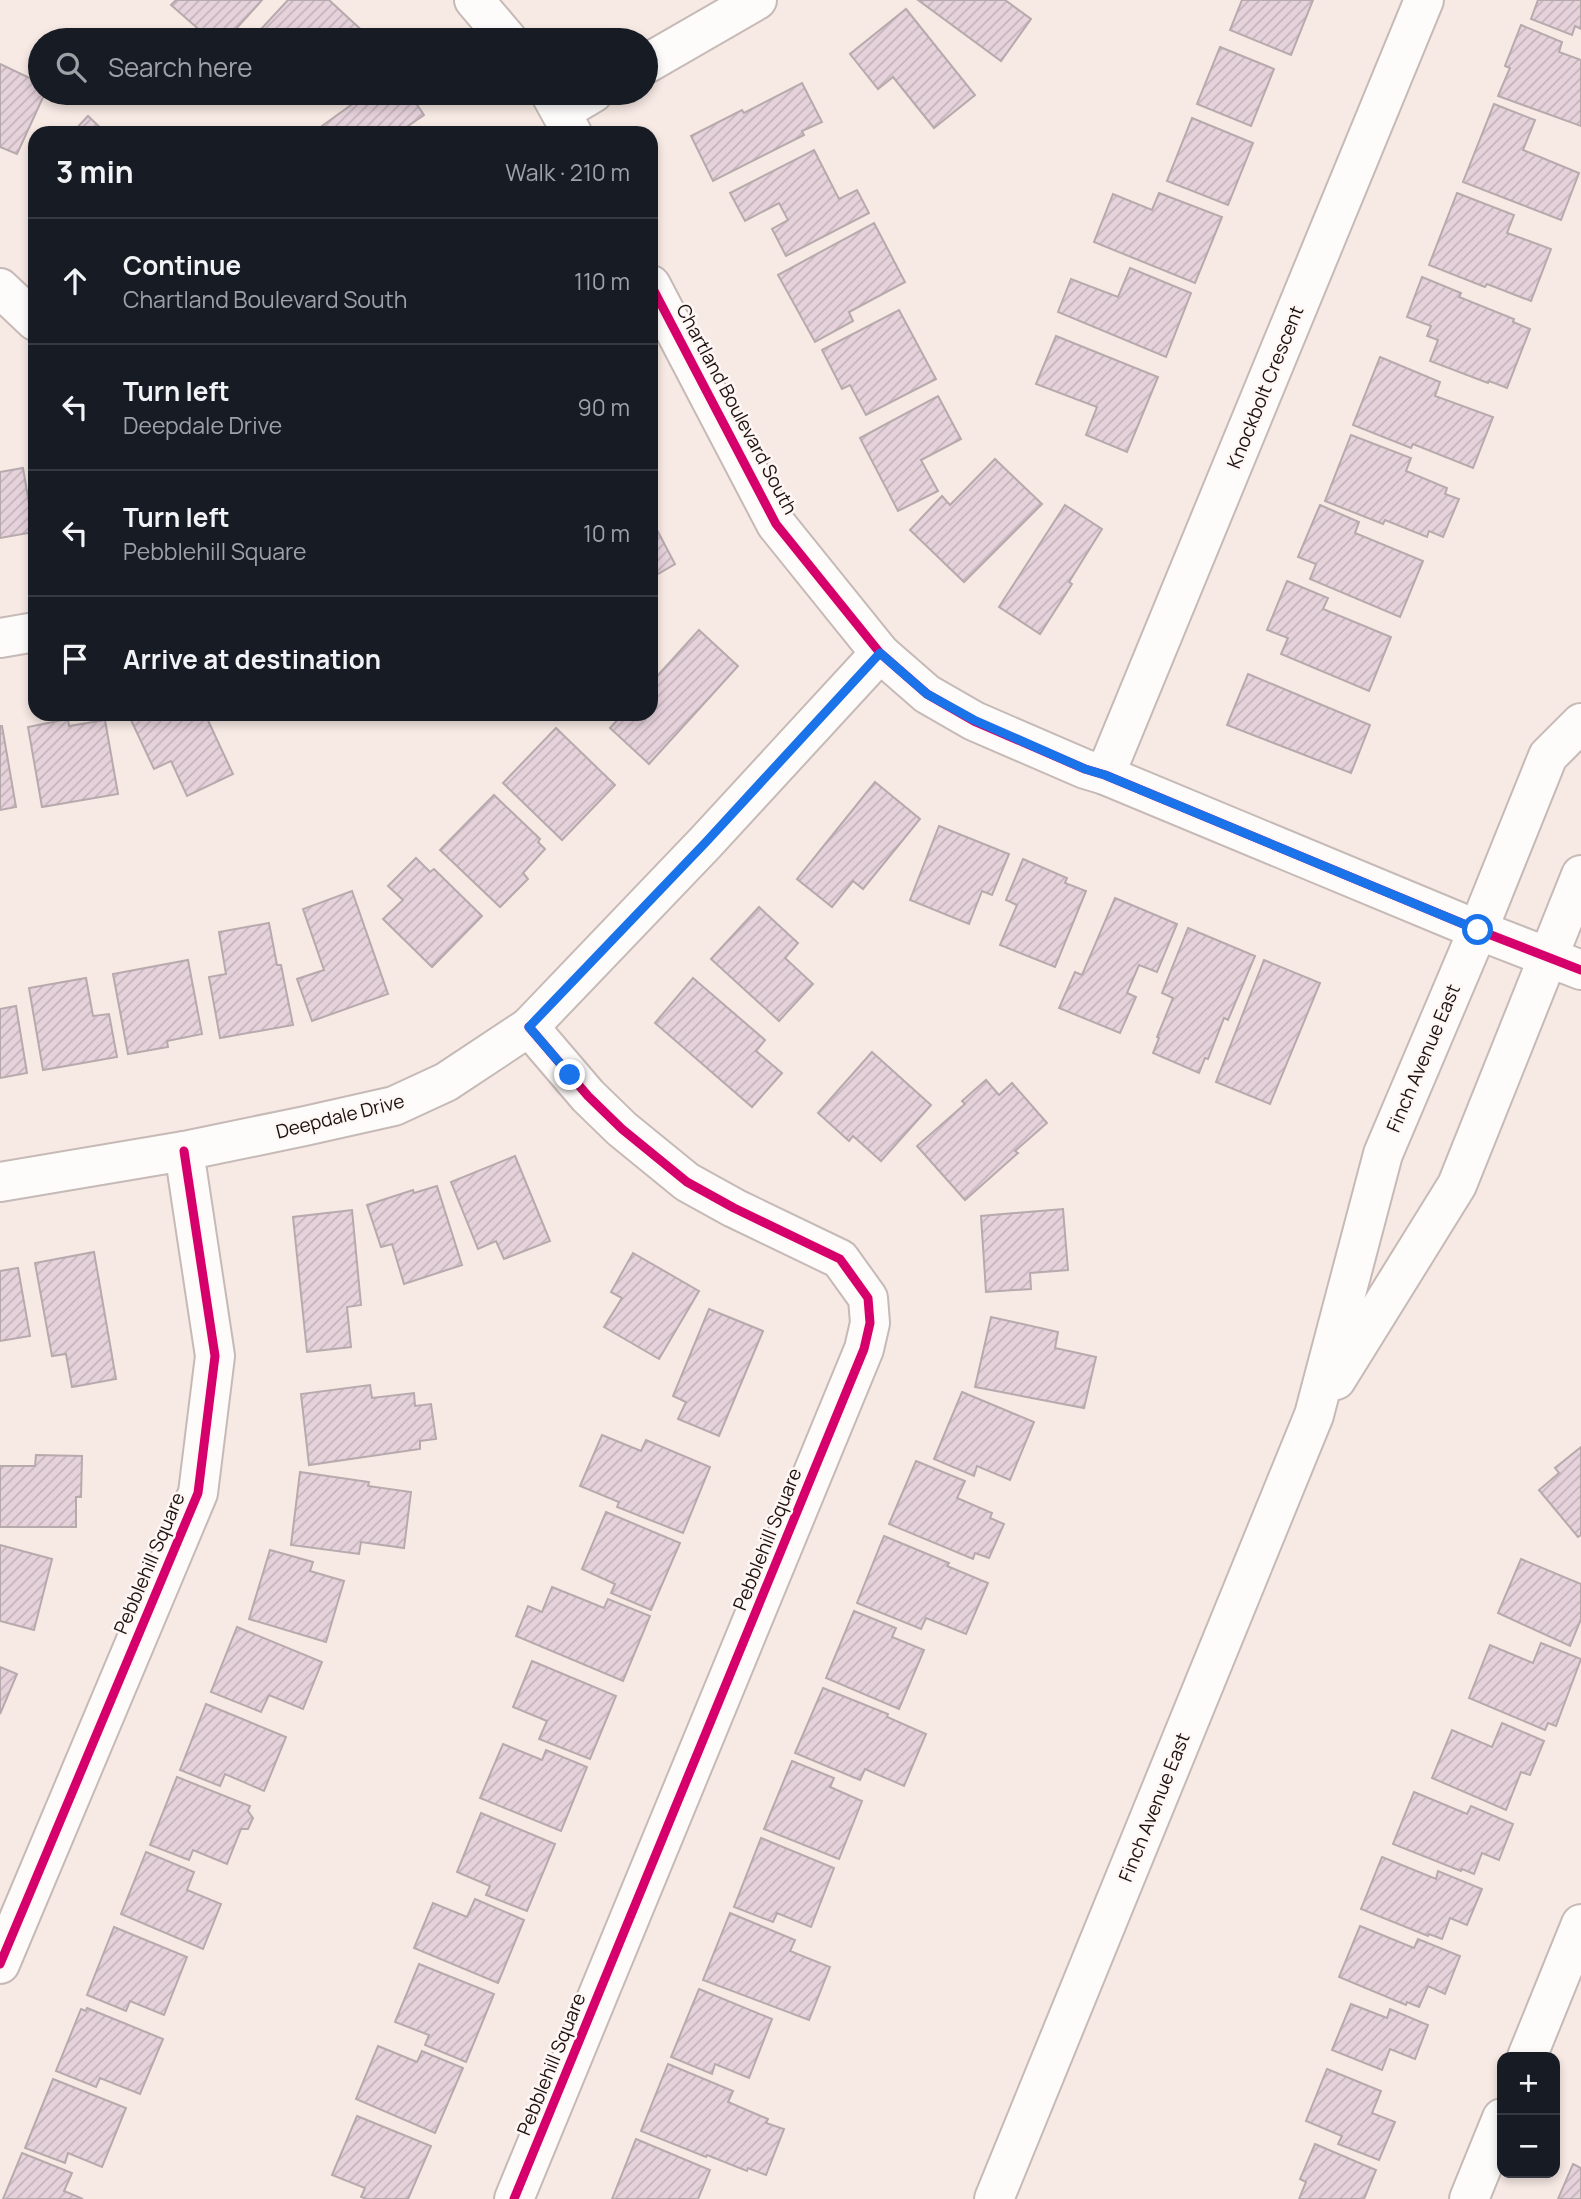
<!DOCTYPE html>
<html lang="en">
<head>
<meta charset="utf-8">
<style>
	:root { --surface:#171b24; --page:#20242c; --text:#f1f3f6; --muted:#9ea1a6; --line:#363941 }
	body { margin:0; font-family:Manrope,sans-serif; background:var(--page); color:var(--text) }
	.controls { position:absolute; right:21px; bottom:21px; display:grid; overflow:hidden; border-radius:14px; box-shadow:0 4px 10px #0003 }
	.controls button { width:63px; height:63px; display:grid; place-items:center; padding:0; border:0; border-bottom:2px solid var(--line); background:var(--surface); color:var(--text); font:35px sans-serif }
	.stop { position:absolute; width:21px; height:21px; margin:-16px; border:5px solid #1a73e8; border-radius:50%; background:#fff }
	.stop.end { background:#1a73e8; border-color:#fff; box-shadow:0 2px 7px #0008 }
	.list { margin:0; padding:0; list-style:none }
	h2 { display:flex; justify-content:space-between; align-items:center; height:91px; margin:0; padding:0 28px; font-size:30px }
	h2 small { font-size:23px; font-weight:400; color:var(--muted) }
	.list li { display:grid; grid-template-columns:46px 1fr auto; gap:21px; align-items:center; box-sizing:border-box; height:126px; padding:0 28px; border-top:2px solid var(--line) }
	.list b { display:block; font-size:26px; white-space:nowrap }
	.list p { margin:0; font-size:23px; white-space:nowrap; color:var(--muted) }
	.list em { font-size:23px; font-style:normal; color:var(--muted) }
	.icon { flex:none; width:38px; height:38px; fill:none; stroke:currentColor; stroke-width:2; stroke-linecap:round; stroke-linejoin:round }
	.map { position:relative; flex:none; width:1581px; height:2199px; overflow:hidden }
	.search { position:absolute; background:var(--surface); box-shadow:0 4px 10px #0003; left:28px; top:28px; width:630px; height:77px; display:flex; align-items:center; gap:18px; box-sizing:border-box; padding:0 24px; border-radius:38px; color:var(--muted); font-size:26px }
	.panel { position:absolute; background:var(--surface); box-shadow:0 4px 10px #0003; left:28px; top:126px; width:630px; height:595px; border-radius:21px }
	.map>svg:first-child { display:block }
</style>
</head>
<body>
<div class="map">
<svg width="1581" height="2199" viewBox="0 0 1581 2199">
	<defs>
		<pattern id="building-hatch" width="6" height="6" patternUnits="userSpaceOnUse" patternTransform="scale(1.75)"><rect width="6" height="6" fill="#e6d2db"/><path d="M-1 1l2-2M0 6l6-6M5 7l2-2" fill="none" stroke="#c5b3bb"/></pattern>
	</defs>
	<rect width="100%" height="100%" fill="#f7e9e4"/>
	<g fill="url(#building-hatch)" stroke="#b6aaac" stroke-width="2">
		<polygon points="176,0 262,0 226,40 211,40 171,5"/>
		<polygon points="288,0 329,0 369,37 365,40 251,40"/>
		<polygon points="918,0 1005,0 1031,19 1001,61"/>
		<polygon points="1242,0 1313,0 1291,55 1230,30"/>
		<polygon points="1538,0 1581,0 1581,29 1575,26 1572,35 1531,19"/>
		<polygon points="906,9 975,95 934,128 893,77 878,89 850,54"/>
		<polygon points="1521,25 1562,42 1559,52 1581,60 1581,126 1498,96 1510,68 1505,66"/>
		<polygon points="1220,47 1274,69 1251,126 1197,104"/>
		<polygon points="0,64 40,83 40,93 45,93 17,154 0,147"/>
		<polygon points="802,83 822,122 802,131 804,135 713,181 691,136 742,110 744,113"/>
		<polygon points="353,93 409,93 424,115 398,133 327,133 322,126 358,100"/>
		<polygon points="1494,104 1535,120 1523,150 1579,173 1561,220 1463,182"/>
		<polygon points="88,116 106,133 72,133"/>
		<polygon points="1192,118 1253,143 1228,205 1167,181"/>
		<polygon points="814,150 839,199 857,190 869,213 786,256 772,229 788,220 779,203 745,221 730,193"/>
		<polygon points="1159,193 1222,217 1195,283 1094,242 1113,194 1152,210"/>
		<polygon points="1457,193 1514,215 1507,233 1551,249 1531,301 1487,284 1485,287 1429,265"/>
		<polygon points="874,223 905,282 849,312 853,321 815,342 778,275"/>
		<polygon points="1130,268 1191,293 1166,357 1058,312 1071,279 1118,297"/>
		<polygon points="1422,277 1461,293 1459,297 1514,319 1513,322 1530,329 1507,388 1489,381 1488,383 1430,361 1438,340 1427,336 1431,326 1407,317"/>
		<polygon points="899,310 936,379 866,415 850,385 842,389 822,350"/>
		<polygon points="1056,336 1158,377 1127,452 1086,435 1097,407 1036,384"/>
		<polygon points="1380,357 1440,382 1435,396 1493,417 1473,468 1413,444 1411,448 1353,425"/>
		<polygon points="938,396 961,439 921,460 938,491 898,511 860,438"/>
		<polygon points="1351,435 1411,458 1406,471 1447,488 1445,494 1459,499 1443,537 1429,531 1427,537 1385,520 1383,524 1325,501"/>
		<polygon points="995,459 1042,504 964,582 910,530 942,496 950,505"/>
		<polygon points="23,468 34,532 0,538 0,472"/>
		<polygon points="1065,505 1102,529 1069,582 1072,584 1040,634 999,607"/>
		<polygon points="1320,505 1359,522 1355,533 1423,561 1400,617 1310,579 1316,564 1298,557"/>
		<polygon points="656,528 675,564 651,578 651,531"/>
		<polygon points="1287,581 1328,598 1323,609 1391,637 1369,691 1281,654 1288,638 1267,630"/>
		<polygon points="699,630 738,666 649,764 610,728 623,714 651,714 651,683"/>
		<polygon points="1248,674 1370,725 1351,773 1227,725"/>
		<polygon points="143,714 205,714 233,774 187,796 171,761 154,769 131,720"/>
		<polygon points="68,719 69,726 105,720 118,794 42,807 28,727"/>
		<polygon points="0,726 2,726 16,807 0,810"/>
		<polygon points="556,728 615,785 562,840 503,783"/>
		<polygon points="875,782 920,819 863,889 853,881 832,907 797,879"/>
		<polygon points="494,795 540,839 538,842 545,849 523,873 528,879 500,907 440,850"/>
		<polygon points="939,826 1009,854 992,895 982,891 969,924 910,900"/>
		<polygon points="416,858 430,872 434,869 482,916 432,967 383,919 403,900 388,886"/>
		<polygon points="1023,859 1067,878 1065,883 1086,891 1055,967 1000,945 1017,905 1006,900"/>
		<polygon points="352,891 388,994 312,1021 297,979 324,970 303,909"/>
		<polygon points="1115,898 1177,924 1157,972 1139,965 1127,993 1136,997 1120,1033 1059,1008 1075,972 1082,975"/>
		<polygon points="759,907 798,943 785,958 813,984 779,1021 711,959"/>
		<polygon points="269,923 277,965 281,965 293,1025 220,1038 209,977 226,974 219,932"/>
		<polygon points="1188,928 1255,956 1228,1020 1224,1018 1208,1059 1205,1058 1199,1073 1153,1053 1159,1038 1157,1037 1173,998 1162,993"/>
		<polygon points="188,960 202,1034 167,1041 168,1047 128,1054 113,974"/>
		<polygon points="1264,960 1320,983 1270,1104 1216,1082"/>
		<polygon points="86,978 93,1016 109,1014 117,1057 43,1070 29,988"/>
		<polygon points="693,978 765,1040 756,1051 782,1073 752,1107 655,1023"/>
		<polygon points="16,1006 27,1073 0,1078 0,1009"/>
		<polygon points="872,1052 931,1105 881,1161 853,1136 849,1141 818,1113"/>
		<polygon points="986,1080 999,1095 1012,1083 1047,1123 1015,1151 1018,1153 965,1200 917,1146 965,1104 962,1101"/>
		<polygon points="515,1156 550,1241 504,1259 496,1241 478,1249 451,1182"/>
		<polygon points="437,1186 462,1265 404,1284 392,1244 381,1247 367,1205 413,1190 414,1193"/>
		<polygon points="1063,1209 1068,1270 1030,1273 1031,1289 986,1292 981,1216"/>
		<polygon points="352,1210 361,1305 347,1307 351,1347 307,1352 293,1217"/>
		<polygon points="94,1252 116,1379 72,1387 66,1354 52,1356 35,1263"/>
		<polygon points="633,1253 699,1291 659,1359 604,1327 622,1298 611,1292"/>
		<polygon points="18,1268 30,1336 0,1341 0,1271"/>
		<polygon points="709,1309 763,1331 719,1436 678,1419 686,1402 673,1396"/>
		<polygon points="991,1317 1058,1332 1055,1348 1096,1357 1084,1408 975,1387"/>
		<polygon points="370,1385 372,1398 414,1393 415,1406 431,1404 436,1439 420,1441 420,1449 309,1465 301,1394"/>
		<polygon points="962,1392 1034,1422 1010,1480 977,1466 974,1476 934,1459"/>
		<polygon points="602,1435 641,1451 646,1440 710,1467 683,1533 617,1507 619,1502 580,1486"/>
		<polygon points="1581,1447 1581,1535 1578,1537 1539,1490 1559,1473 1555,1468"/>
		<polygon points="36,1455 82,1456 81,1497 76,1497 76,1527 0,1527 0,1466 35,1466"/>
		<polygon points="916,1461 965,1481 957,1498 992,1513 990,1518 1004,1524 989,1558 975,1553 973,1559 889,1524"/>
		<polygon points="300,1472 369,1482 368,1486 411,1492 404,1548 361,1542 359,1554 291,1545"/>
		<polygon points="606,1512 680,1543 651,1610 611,1593 615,1584 582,1569"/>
		<polygon points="884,1536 949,1563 947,1566 988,1583 966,1634 926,1618 921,1629 857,1603"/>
		<polygon points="0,1545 52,1559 34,1630 0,1621"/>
		<polygon points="270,1550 313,1562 310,1571 344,1581 326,1642 249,1619"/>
		<polygon points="1521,1559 1581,1584 1581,1619 1570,1646 1498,1613"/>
		<polygon points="552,1587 604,1608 608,1599 650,1616 623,1681 516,1636 528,1606 542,1612"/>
		<polygon points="854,1611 896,1628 892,1637 924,1650 899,1709 826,1678"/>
		<polygon points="237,1627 322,1662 303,1709 269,1695 261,1712 211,1692"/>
		<polygon points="1541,1643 1581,1659 1556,1726 1548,1723 1545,1730 1469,1698 1490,1645 1533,1663"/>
		<polygon points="532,1661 616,1696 590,1759 539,1739 547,1721 513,1707"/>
		<polygon points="0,1667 17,1674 0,1714"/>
		<polygon points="823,1688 888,1714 887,1717 926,1734 904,1786 865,1769 860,1780 795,1753"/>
		<polygon points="206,1704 286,1737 264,1791 225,1774 220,1786 180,1770"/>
		<polygon points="1502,1723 1544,1741 1530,1775 1521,1772 1506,1810 1432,1778 1452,1730 1492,1747"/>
		<polygon points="503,1744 542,1760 546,1750 587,1767 561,1831 480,1798"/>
		<polygon points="792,1761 834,1778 830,1787 862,1801 839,1859 764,1829"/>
		<polygon points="177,1777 250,1806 248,1811 253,1818 248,1829 241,1829 227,1864 193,1850 189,1860 150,1845"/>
		<polygon points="1414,1792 1467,1814 1471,1806 1513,1824 1499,1860 1482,1853 1474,1874 1462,1869 1461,1871 1393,1844"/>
		<polygon points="481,1813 555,1844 527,1911 486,1895 490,1886 457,1872"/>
		<polygon points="761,1838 834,1868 811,1927 777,1913 773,1922 734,1907"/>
		<polygon points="146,1852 194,1872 187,1890 221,1904 203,1949 121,1914"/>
		<polygon points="1382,1857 1436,1879 1438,1871 1482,1889 1467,1925 1450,1918 1442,1939 1429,1934 1428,1936 1361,1909"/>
		<polygon points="475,1899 524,1920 498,1983 414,1948 433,1903 467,1917"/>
		<polygon points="730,1913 795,1940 790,1951 830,1967 809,2020 703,1980"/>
		<polygon points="1360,1926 1414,1948 1418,1939 1460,1956 1445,1994 1428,1986 1419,2007 1407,2002 1406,2005 1339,1977"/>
		<polygon points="114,1927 187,1957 164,2015 130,2001 126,2011 87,1995"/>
		<polygon points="419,1964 494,1994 466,2062 425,2045 429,2035 395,2022"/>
		<polygon points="699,1989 772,2019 749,2078 715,2064 712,2074 671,2057"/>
		<polygon points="1351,2004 1387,2018 1390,2009 1428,2025 1415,2059 1390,2049 1382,2070 1332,2050"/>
		<polygon points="87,2008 163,2039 140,2094 100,2078 96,2087 56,2071 81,2009 86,2011"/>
		<polygon points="378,2046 417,2062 422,2051 463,2068 435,2133 356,2099"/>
		<polygon points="668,2064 733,2091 728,2102 768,2119 766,2123 784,2129 766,2175 748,2168 747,2171 707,2155 706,2157 641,2131"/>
		<polygon points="1327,2069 1381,2091 1372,2113 1395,2122 1379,2160 1338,2144 1342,2136 1306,2121"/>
		<polygon points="53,2079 126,2108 102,2167 68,2153 65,2163 25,2148"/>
		<polygon points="357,2116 431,2146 408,2199 367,2199 361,2197 365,2188 332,2175"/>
		<polygon points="636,2139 710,2170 698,2199 612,2199"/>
		<polygon points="1315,2144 1376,2170 1364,2199 1299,2199 1306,2182 1300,2179"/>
		<polygon points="22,2153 72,2173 64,2191 83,2199 3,2199"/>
		<polygon points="1573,2164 1581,2168 1581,2199 1558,2199"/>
	</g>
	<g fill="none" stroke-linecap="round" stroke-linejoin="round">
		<g stroke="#c6bab6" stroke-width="42">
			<g id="street">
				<polyline points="646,64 757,0"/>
				<polyline points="561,112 593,93"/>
				<polyline points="0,288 35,321"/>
				<polyline points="0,638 35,632"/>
				<polyline points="1105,775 1424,0"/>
				<polyline points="0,1182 184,1151 305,1126 394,1106 446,1082 529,1027 706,842 880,653"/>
				<polyline points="0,1964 198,1493 215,1356 184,1151"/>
				<polyline points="1527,2057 1581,1924"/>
				<polyline points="514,2199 864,1349 870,1323 868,1298 840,1259 734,1208 687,1182 622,1129 588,1096 529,1027"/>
				<polyline points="1469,2199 1502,2118"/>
			</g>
		</g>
		<g stroke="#c6bab6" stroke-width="42">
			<g id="secondary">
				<polyline points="474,0 508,40"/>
				<polyline points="550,93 572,133"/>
				<polyline points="651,285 776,524 880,653 927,694 974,721 1085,769 1105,775 1478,930 1581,970"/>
				<polyline points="1336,1380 1457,1185 1581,875"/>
				<polyline points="994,2199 1314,1415 1383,1154 1478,930 1548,756 1581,723"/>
			</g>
		</g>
		<use href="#street" stroke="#fefcfb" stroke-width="38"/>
		<use href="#secondary" stroke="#fefcfb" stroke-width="38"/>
		<g stroke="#fef7f5" stroke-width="13">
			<g id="cycleway">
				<polyline points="651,285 776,524 880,653 927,694 974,721 1085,769 1105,775 1478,930 1581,970"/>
				<polyline points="0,1964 198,1493 215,1356 184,1151"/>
				<polyline points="514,2199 864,1349 870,1323 868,1298 840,1259 734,1208 687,1182 622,1129 588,1096 529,1027"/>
			</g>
		</g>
		<use href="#cycleway" stroke="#d6006c" stroke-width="9"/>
	</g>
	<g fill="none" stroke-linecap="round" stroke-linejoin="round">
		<polyline stroke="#1a73e8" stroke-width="9" points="570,1075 529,1027 706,842 880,653 927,694 974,720 1085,769 1105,775 1478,930"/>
	</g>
	<g text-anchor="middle" stroke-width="5" stroke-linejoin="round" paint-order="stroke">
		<g font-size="19" fill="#1d130f" stroke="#fef7f5">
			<text transform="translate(1265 387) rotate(-68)" y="7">Knockbolt Crescent</text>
			<text transform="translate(737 409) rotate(62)" y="7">Chartland Boulevard South</text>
			<text transform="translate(1423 1058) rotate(-67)" y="7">Finch Avenue East</text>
			<text transform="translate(340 1116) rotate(-14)" y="7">Deepdale Drive</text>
			<text transform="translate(767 1539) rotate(-68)" y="7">Pebblehill Square</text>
			<text transform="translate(149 1563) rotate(-67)" y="7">Pebblehill Square</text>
			<text transform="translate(1154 1807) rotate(-68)" y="7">Finch Avenue East</text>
			<text transform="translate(551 2064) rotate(-68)" y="7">Pebblehill Square</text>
		</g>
	</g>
</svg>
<div class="controls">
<button>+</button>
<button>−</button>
</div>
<div class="stop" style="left:1478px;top:930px"></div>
<div class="stop end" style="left:570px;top:1075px"></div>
<div class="search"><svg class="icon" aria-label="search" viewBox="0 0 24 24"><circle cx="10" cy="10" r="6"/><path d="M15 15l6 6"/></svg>Search here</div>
<section class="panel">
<h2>3 min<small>Walk · 210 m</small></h2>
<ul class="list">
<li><svg class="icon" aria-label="ahead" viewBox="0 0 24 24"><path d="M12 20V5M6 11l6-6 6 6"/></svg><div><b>Continue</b><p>Chartland Boulevard South</p></div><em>110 m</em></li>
<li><svg class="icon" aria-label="left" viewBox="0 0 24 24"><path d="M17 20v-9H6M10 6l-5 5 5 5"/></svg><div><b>Turn left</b><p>Deepdale Drive</p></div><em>90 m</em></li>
<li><svg class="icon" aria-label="left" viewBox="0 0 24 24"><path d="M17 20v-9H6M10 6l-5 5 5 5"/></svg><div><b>Turn left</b><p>Pebblehill Square</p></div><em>10 m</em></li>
<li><svg class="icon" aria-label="arrive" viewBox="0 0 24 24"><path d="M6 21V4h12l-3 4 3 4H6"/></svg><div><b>Arrive at destination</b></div></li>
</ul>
</section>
</div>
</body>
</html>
